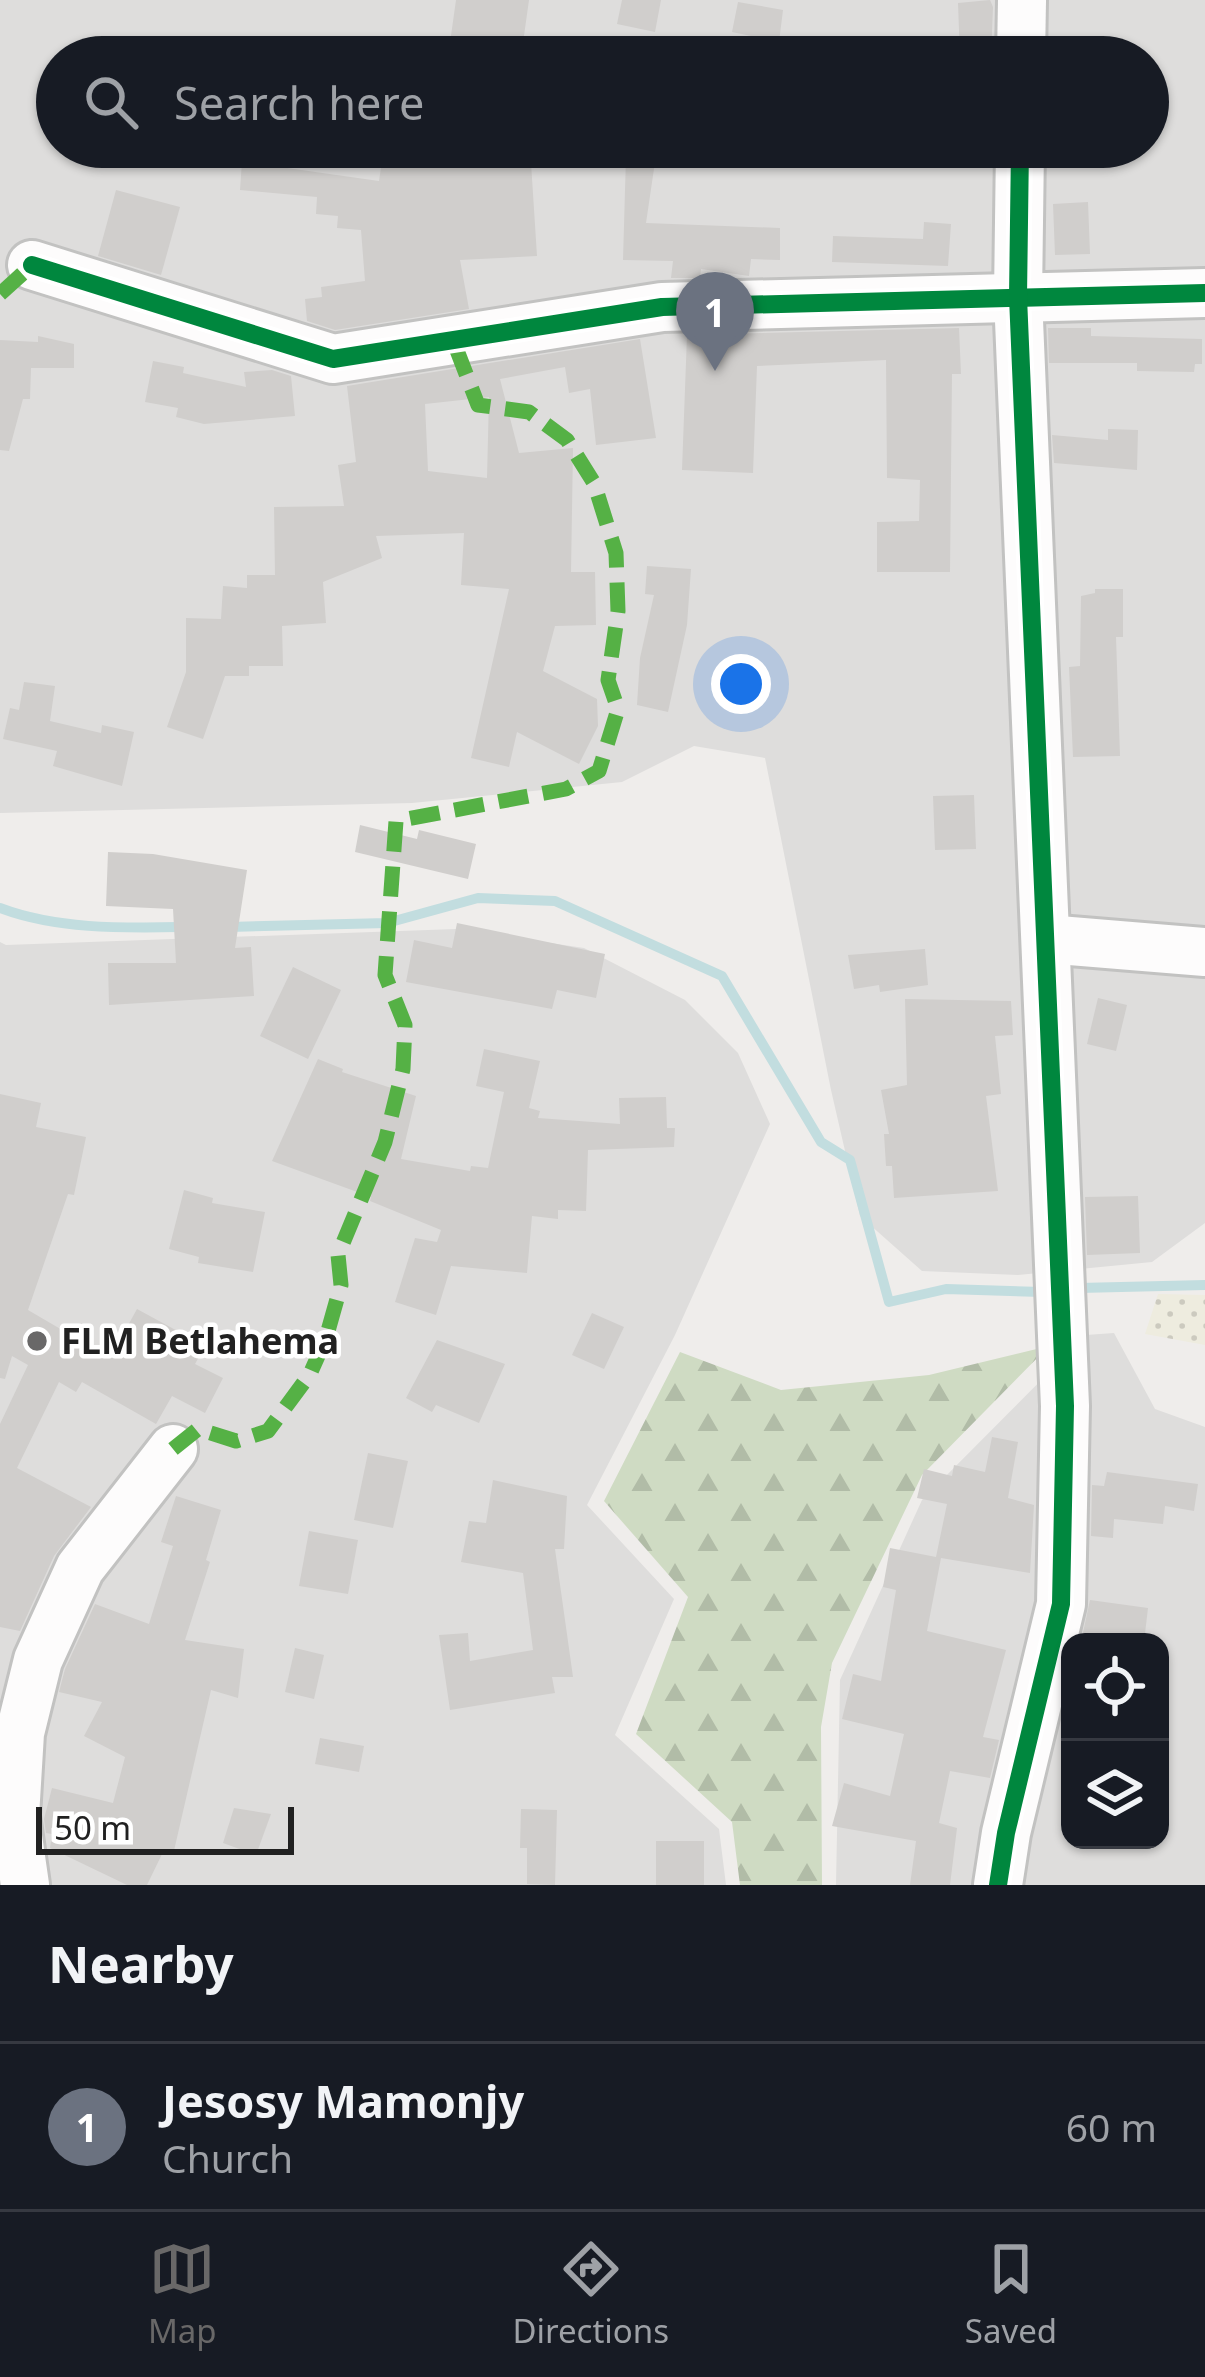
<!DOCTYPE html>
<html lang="en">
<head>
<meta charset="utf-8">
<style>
	:root { --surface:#171b24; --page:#20242c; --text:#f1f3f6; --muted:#9ea1a6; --line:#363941; --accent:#696868 }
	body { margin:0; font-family:"Noto Sans",sans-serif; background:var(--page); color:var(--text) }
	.controls { position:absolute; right:36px; bottom:36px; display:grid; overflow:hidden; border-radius:24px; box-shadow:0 3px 9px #0004 }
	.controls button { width:108px; height:108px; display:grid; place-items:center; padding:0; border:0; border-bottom:3px solid var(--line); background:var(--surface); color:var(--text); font:60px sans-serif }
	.scale { position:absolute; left:36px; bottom:30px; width:258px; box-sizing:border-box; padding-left:12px; border:6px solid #212121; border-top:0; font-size:33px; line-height:42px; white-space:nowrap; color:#212121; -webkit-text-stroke:9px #fff; paint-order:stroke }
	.you { position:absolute; left:741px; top:684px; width:42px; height:42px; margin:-30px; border:9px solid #fff; border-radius:50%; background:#1a73e8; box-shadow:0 0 0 18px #1a73e833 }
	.badge { display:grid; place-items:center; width:78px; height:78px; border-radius:50%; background:var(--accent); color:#fff; font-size:39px; font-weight:700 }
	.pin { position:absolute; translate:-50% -99px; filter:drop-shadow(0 3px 6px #0008) }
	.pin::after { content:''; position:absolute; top:63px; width:42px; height:36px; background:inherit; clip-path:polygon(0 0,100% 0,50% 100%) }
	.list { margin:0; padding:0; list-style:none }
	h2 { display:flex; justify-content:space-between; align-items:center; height:156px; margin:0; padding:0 48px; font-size:51px }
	h2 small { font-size:39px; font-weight:400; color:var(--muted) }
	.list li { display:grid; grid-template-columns:78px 1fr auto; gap:36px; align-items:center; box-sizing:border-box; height:168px; padding:0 48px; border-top:3px solid var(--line) }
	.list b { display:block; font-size:45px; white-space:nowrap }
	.list p { margin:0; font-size:39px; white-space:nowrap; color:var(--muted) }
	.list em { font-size:39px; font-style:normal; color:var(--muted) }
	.icon { flex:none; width:66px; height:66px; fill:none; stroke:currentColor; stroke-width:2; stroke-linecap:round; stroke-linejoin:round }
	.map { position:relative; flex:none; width:1205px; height:1885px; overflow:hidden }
	.search { position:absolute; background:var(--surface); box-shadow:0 3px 9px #0004; left:36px; right:36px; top:36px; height:132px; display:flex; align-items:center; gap:30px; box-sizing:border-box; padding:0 42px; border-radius:66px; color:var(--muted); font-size:45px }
	.sheet { height:324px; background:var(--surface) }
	nav { display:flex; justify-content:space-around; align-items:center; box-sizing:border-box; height:168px; border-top:3px solid var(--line); background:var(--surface); font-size:33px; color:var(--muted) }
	nav a { display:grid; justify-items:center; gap:6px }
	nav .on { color:var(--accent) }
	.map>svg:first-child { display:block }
</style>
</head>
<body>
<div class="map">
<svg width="1205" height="1885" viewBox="0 0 1205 1885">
	<defs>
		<pattern id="farmland-dots" width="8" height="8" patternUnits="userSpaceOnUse" patternTransform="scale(3)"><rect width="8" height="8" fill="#eeecdf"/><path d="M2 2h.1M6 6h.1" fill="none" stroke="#cccabf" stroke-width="1.8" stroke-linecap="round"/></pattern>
		<pattern id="forest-firs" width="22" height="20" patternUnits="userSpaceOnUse" patternTransform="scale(3)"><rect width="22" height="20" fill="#cfdbc3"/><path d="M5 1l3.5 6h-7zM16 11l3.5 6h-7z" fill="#b1bca7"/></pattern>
	</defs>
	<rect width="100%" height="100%" fill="#efedeb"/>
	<g fill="#dedddc" fill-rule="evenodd">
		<path d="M0,0H1205V1223L1152,1262L1018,1275L922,1271L860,1216L831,1090L765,758L694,746L622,782L412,803L0,813ZM57,57H1148V147H57Z"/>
		<polygon points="456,929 584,948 685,1000 738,1053 770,1124 675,1335 587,1505 674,1599 615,1735 719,1829 726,1885 0,1885 0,942 6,945"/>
		<path d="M1114,1333L1155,1409L1205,1427V1885H836L840,1680L922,1500L1086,1335ZM1070,1642H1160V1840H1070Z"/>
	</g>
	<polygon fill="url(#farmland-dots)" points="1158,1294 1205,1295 1205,1345 1145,1334"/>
	<polygon fill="url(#forest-firs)" points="1049,1346 922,1475 832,1663 821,1727 822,1885 740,1885 732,1822 636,1734 688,1597 604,1501 680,1352 781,1390 929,1375"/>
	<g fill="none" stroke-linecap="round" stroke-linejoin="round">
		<g stroke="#c2dddf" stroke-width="10">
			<path d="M0,908C58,930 125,928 186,927"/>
			<polyline points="229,927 387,923 478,898 555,901 722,976 821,1142 850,1160 889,1302 946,1289 1042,1292"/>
			<polyline points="1079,1288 1205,1285"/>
		</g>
	</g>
	<g fill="#d0cecc" fill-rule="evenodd">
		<polygon points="456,0 529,0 521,57 448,57"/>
		<polygon points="622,0 661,0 655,32 617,24"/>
		<polygon points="990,0 993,7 991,57 960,57 958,3"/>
		<polygon points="738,2 783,10 779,42 732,32"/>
		<polygon points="243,147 282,148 280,167 379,181 384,147 530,147 537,256 460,260 469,309 335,330 307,321 305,299 322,297 321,287 365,281 361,230 337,228 338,216 316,214 317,197 240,190"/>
		<polygon points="626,156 655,162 646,223 780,228 780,260 751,259 749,276 701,269 700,278 671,278 673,261 623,260"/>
		<polygon points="116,190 180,207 161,275 98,256"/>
		<polygon points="1088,202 1090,254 1055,255 1053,204"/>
		<polygon points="924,222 951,224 948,266 832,262 833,236 923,239"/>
		<polygon points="959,328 961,374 952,374 950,572 877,572 877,522 919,521 920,480 887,478 886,360 757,366 753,473 682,470 687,335"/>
		<polygon points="1048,328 1091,328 1091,336 1202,339 1202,364 1195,364 1194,372 1137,371 1137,363 1049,363"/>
		<polygon points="38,336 74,344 74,368 31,368 30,399 23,399 9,451 0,450 0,340 38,342"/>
		<path d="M640,339L656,438L596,445L590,389L569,393L565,367L500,379L519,453L573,448L571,572H595L596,625L555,626L543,671L597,699L598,726L579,764L517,732L509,767L471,758L509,589L461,585L464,533L376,536L382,558L323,582L326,623L282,626L283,666H249V676H225L203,739L167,727L186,672V618L221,619L223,586L247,588V575H275L274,507L344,506L338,465L356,462L347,386ZM489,397L487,478L428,471L425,404Z"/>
		<polygon points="153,361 184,367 183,373 246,387 244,372 272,370 291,376 295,416 204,424 176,417 178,408 145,402"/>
		<polygon points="1108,429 1138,430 1137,470 1054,463 1052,435 1108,440"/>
		<polygon points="647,566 691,569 687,625 668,712 637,705 640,658 654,595 645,594"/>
		<polygon points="1095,589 1123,589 1123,637 1116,637 1120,756 1073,757 1069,667 1080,666 1081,596 1095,593"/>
		<polygon points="24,682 55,686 50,721 101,733 102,725 134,732 122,786 53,766 57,751 3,739 10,708 19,710"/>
		<polygon points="974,795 976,849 935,850 933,796"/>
		<polygon points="360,825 417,839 419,830 476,844 468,879 355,852"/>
		<polygon points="108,852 153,854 247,870 235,948 251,947 254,996 109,1005 108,963 176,963 173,909 106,906"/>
		<polygon points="457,923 605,954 596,998 557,990 552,1009 406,982 414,940 452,948"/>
		<polygon points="925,949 928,985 880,992 879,985 854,989 848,955"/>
		<polygon points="293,967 341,990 308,1059 260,1036"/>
		<polygon points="1098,998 1127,1005 1116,1051 1087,1044"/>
		<polygon points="905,999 1011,1001 1013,1035 995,1036 1001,1094 986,1096 998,1191 894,1198 892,1166 886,1166 884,1134 889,1134 881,1090 907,1085"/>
		<polygon points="484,1049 540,1061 529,1108 540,1111 538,1118 620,1124 619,1098 666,1097 667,1128 675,1128 674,1147 588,1150 586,1211 558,1210 558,1219 532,1216 527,1273 451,1266 436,1315 395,1302 415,1238 437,1242 441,1230 370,1201 371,1197 272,1161 318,1059 343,1069 342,1072 416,1096 401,1159 470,1171 471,1166 488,1168 504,1092 476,1086"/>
		<polygon points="0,1094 41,1103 36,1127 86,1137 74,1195 68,1194 28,1310 110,1358 137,1309 205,1346 195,1364 223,1378 205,1413 172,1396 156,1424 82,1382 76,1392 59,1382 17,1468 91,1507 54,1556 20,1631 0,1627 0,1424 28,1365 12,1356 5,1379 0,1378"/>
		<polygon points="184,1190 213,1198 212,1203 265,1212 253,1272 198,1263 199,1257 169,1249"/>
		<polygon points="1138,1196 1140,1253 1087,1255 1085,1197"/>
		<polygon points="592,1313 624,1327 604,1369 572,1355"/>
		<polygon points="437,1340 505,1364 479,1423 436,1405 432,1412 406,1398"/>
		<polygon points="992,1437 1018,1442 1008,1498 1034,1505 1030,1573 941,1558 927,1631 1006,1650 983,1737 999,1740 990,1778 950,1771 939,1823 957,1828 950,1885 910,1885 916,1841 832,1826 844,1783 890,1796 904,1734 842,1719 853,1674 881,1681 896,1590 883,1587 890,1548 936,1557 947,1504 917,1498 924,1469 952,1476 954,1465 985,1472"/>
		<polygon points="368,1453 408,1461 393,1528 354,1520"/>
		<polygon points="1107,1472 1198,1484 1194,1511 1165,1506 1163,1524 1114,1519 1113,1538 1091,1536 1092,1485 1104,1486"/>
		<polygon points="493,1480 567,1496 564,1549 555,1549 573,1677 552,1677 555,1693 450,1710 439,1635 468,1633 470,1661 533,1650 523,1573 461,1562 469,1521 486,1523"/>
		<polygon points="176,1496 221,1510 206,1560 210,1562 185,1640 244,1649 238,1698 211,1690 173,1855 163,1852 147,1885 127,1885 50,1848 52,1834 46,1833 44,1819 52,1788 113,1803 125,1757 84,1736 102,1702 59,1692 65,1669 95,1604 149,1624 173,1546 161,1542"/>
		<polygon points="309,1531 358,1540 348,1594 299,1586"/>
		<polygon points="1090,1600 1148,1608 1144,1642 1081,1642"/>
		<polygon points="295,1648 324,1655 314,1699 285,1692"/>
		<polygon points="320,1738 364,1746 359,1772 315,1764"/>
		<polygon points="234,1808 271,1814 256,1855 223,1843"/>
		<polygon points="521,1809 557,1810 555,1885 527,1884 527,1848 520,1848"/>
		<rect x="656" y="1841" width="48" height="44"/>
	</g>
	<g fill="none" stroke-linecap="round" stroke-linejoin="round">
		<g stroke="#c2c2c1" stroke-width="54">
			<g id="minor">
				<polyline points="1021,57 1022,0"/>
				<polyline points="32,265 333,359 662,307 1205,293"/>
				<polyline points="1046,939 1205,952"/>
				<polyline points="25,1885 15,1816 20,1733 38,1660 80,1568 173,1449"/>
				<polyline points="998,1885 1006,1833 1061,1604 1065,1406 1018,297 1020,147"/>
			</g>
		</g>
		<use href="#minor" stroke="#fdfcfc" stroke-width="48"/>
		<g stroke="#55b145" stroke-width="15" stroke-dasharray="30 15" stroke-linecap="butt">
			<polyline points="0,294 32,265"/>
			<polyline points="173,1449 198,1429 236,1441 268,1431 310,1374 326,1338 341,1285 338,1255 385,1142 403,1069 405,1025 385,975 396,821 566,789 599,771 618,709 608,680 618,611 616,553 594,483 567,440 529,412 478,405 453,340"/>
		</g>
		<g stroke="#fff" stroke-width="26">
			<g id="cycleway">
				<polyline points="32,265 333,359 662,307 1205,293"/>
				<polyline points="998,1885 1006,1833 1061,1604 1065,1406 1018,297 1020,147"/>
			</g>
		</g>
		<use href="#cycleway" stroke="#00873e" stroke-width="18"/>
	</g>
	<circle fill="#696868" stroke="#fff" stroke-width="4.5" cx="37" cy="1341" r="12"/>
	<g text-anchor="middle" stroke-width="9" stroke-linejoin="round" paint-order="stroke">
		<g font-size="36" font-weight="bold" fill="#212121" stroke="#fff" text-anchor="start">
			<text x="61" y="1354">FLM Betlahema</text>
		</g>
	</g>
</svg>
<div class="controls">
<button><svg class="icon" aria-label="locate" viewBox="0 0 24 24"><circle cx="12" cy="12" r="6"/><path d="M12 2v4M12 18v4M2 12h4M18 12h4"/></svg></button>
<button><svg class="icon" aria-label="layers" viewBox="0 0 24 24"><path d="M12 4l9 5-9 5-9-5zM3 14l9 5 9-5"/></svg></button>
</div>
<div class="scale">50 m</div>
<div class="you"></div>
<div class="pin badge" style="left:715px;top:371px;background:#6b7280">1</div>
<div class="search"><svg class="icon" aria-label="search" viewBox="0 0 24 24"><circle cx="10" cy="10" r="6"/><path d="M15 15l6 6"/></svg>Search here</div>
</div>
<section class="sheet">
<h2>Nearby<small></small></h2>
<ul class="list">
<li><span class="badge" style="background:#6b7280">1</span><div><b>Jesosy Mamonjy</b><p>Church</p></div><em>60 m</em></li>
</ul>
</section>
<nav>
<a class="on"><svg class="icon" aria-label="map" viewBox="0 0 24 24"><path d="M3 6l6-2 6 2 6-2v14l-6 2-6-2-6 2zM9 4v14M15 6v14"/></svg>Map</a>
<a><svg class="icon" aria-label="directions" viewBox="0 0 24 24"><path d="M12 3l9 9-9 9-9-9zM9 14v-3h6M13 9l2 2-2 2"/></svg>Directions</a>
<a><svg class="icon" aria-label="saved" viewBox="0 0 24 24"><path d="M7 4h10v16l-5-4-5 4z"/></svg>Saved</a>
</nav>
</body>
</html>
